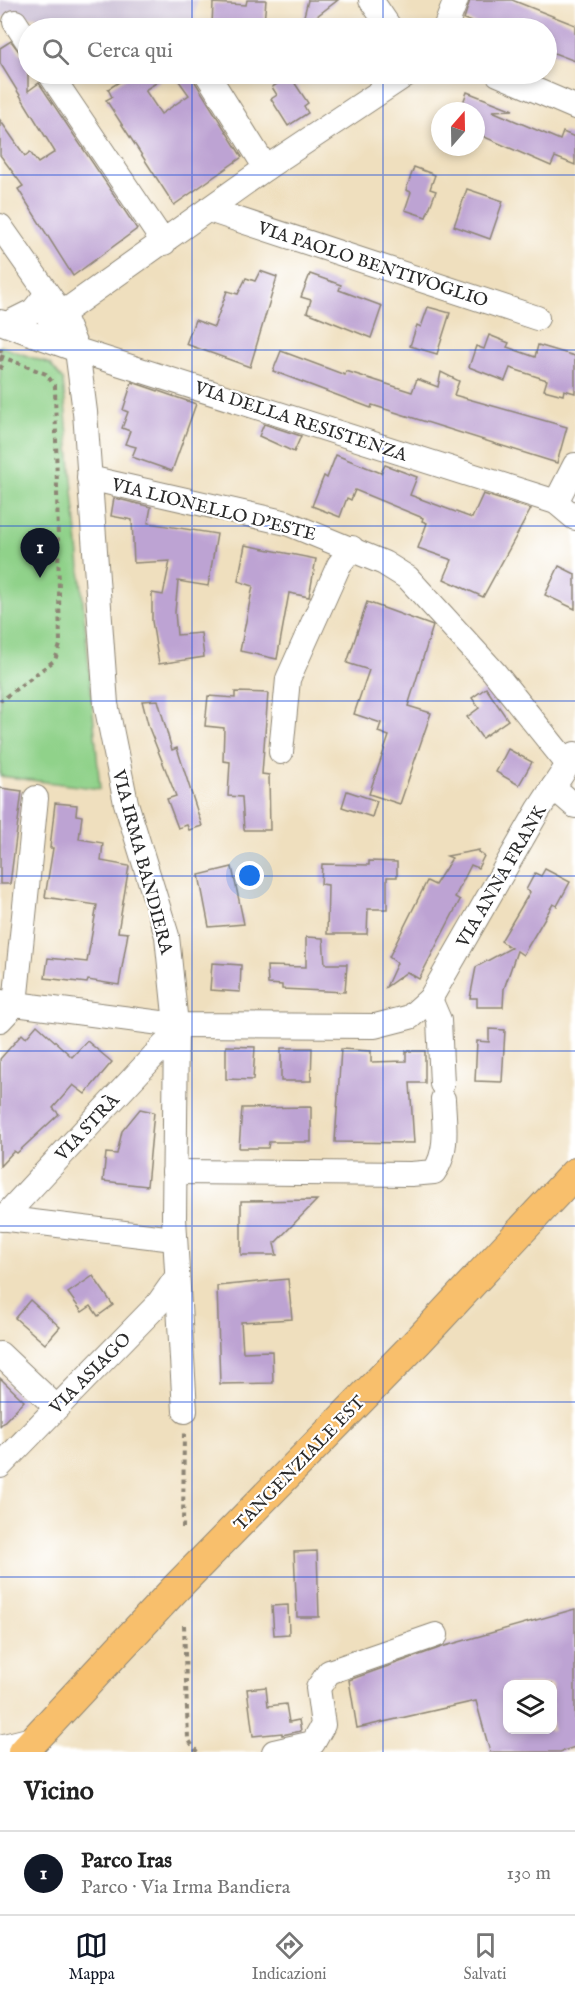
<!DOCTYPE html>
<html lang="it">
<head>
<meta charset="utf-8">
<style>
	:root { --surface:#fff; --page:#f6f6f6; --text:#222; --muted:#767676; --line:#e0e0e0; --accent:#111827 }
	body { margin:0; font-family:"IM FELL English",serif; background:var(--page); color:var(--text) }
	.controls { position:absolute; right:18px; bottom:18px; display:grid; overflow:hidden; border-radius:12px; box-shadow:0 3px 9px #0003 }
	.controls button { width:54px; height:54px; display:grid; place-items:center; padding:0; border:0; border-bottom:2px solid var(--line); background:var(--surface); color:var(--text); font:30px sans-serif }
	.compass { position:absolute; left:431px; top:102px; width:54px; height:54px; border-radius:50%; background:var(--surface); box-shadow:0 3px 9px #0003; rotate:20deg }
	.you { position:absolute; left:250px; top:876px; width:21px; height:21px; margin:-15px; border:4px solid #fff; border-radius:50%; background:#1a73e8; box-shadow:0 0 0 9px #1a73e833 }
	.badge { display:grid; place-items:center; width:39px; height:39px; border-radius:50%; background:var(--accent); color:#fff; font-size:20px; font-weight:700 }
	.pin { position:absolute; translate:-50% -50px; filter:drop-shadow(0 2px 3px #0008) }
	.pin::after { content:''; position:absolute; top:32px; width:21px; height:18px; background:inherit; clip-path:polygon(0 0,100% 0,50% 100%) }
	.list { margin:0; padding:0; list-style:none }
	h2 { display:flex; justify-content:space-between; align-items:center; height:78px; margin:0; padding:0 24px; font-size:26px }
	h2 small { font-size:20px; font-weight:400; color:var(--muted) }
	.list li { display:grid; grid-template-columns:39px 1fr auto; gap:18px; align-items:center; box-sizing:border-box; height:84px; padding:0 24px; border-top:2px solid var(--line) }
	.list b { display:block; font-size:22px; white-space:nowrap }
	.list p { margin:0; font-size:20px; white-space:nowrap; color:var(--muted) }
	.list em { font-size:20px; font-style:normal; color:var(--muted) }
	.icon { flex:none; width:33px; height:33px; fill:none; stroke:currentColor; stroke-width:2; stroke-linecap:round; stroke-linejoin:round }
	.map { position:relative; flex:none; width:575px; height:1752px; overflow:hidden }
	.search { position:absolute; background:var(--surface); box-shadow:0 3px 9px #0003; left:18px; right:18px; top:18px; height:66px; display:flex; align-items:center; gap:15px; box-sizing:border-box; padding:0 21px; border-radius:33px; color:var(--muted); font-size:22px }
	.sheet { height:162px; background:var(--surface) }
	nav { display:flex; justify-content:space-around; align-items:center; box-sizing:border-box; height:84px; border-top:2px solid var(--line); background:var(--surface); font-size:16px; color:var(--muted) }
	nav a { display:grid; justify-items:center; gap:3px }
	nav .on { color:var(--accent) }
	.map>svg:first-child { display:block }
</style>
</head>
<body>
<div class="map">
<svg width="575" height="1752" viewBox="0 0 575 1752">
	<rect width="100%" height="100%" fill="#fff"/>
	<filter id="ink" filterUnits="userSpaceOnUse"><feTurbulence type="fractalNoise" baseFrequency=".0167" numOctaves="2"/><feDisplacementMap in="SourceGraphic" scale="12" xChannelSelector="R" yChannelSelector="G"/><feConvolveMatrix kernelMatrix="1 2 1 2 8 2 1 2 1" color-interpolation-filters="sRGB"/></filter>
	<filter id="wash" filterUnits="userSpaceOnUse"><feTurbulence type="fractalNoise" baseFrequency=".008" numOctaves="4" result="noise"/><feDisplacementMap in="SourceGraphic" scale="24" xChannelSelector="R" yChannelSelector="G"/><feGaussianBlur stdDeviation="1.35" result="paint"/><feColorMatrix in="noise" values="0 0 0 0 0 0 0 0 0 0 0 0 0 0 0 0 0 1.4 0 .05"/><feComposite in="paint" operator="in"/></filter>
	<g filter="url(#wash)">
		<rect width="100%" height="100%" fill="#efdfbe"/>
		<polygon fill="#cbbfd5" points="0,0 197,0 194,28 40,17 0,17"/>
		<polygon fill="#90d28a" stroke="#5e7e5a" stroke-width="1.5" points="0,346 50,364 63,380 100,789 0,776"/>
		<g id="blocks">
			<g fill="#bda3d3" fill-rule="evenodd">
				<polygon points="247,0 266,0 264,23 261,28 226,28 212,25 213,3 246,5"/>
				<polygon points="308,0 338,0 301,28"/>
				<polygon points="470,0 512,0 575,25 575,61 546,50 546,28 488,28 464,19"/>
				<polygon points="11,41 21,54 28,56 28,91 39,83 137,229 73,276 18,189 23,186 0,155 0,120 25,156 30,152 38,163 55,152 0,63 0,48"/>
				<polygon points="132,74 170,74 145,90 161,114 189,95 174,74 193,74 195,82 242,157 174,205 106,100 112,97 108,89"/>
				<polygon points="290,76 308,103 304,106 308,113 288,126 271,99 277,95 272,87"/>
				<polygon points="467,92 513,110 492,111 560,140 563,132 575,137 575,165 555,157 551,166 480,135 476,144 476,111 460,111"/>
				<polygon points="414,167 435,175 430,189 436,191 426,217 405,210 411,192 406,190"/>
				<polygon points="467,189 503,201 490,239 454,226"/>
				<polygon points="260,271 277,277 250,367 186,344 195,320 214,327 227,291 238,294 246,278 255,281"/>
				<polygon points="310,274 341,285 339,290 382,306 371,338 307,312 311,300 301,297"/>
				<polygon points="428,307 450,313 437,354 410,346 417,325 421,327"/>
				<polygon points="489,335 509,343 507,347 535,357 538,345 575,356 575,393 564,390 563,395 544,390 547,380 510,368 505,381 469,367 476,346 484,349"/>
				<polygon points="281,351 345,375 346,371 412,392 417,379 438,387 441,372 459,381 454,395 567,427 557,463 372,405 371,408 273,371"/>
				<polygon points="132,382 196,404 172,471 132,457 136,447 125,444 130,431 122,428 128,412 123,410"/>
				<polygon points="264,424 301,436 294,452 259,436"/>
				<polygon points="336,455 381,473 385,465 417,477 410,495 472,518 483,494 531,509 483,597 444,579 452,560 418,548 427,523 422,521 423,518 355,490 351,500 347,498 340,517 312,506 324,476 327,478"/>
				<polygon points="114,498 151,507 148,523 217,534 208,586 178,581 175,612 177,635 201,633 204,657 159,664 152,621 152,593 163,595 170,561 134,563 132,520 111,516"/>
				<polygon points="245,545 316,559 309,597 289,593 277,659 240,651 253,586 238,581"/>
				<polygon points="559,566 575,574 575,609 545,595"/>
				<polygon points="367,602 433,626 408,706 431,713 400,804 369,794 389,736 378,732 381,723 354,714 369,670 347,663"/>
				<polygon points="486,688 508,720 482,738 467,717 479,708 472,698"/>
				<polygon points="235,692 268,693 262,774 269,775 270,830 244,830 242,797 228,796 230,762 223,761 224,728 205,726 208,696 235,698"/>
				<polygon points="158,700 172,750 177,748 202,826 189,830 187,825 178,828 167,799 176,796 149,728 142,701"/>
				<polygon points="508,749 532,762 519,785 496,772"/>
				<polygon points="0,788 22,791 10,884 0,884"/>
				<polygon points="347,791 377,801 372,817 342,807"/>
				<polygon points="55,803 77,805 76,815 82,816 79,839 103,843 101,861 129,866 118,932 128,933 119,985 88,980 87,983 45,978 48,958 87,962 97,905 45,897 53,848 50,848"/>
				<polygon points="479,850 478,852 484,856 478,868 471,865 455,897 460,900 419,979 407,972 386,987 397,963 389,957 427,881 435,885 452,858 447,856"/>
				<polygon points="369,861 397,862 397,877 387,877 387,909 368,909 367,934 327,934 328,885 321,884 322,864 369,865"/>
				<polygon points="232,867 244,924 209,927 199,875"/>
				<polygon points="545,869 570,882 557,906 553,904 523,955 517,951 504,989 503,1007 477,1007 477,998 470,998 476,967 511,948 501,941 530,892 526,890 535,873 541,876"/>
				<polygon points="306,937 323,938 325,964 347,964 345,992 282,989 282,985 268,984 267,966 306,967"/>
				<polygon points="212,963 241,965 240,992 210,990"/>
				<polygon points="37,1025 72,1057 87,1041 112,1062 85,1094 73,1085 53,1108 59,1114 17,1153 14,1151 0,1166 0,1059 22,1034 26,1038"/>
				<polygon points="489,1029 505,1030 502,1082 475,1081 477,1041 489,1042"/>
				<polygon points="226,1046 255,1047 253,1080 226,1079"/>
				<polygon points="281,1048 312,1048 311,1081 281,1081"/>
				<polygon points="341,1049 371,1051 371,1062 406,1061 406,1051 425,1051 425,1083 410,1083 414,1143 335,1142"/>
				<polygon points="311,1107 311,1142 269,1142 268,1148 239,1148 242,1108"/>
				<polygon points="140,1109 154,1112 147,1186 103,1181 106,1153 117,1154 122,1131"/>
				<polygon points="317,1200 274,1244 277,1255 241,1255 241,1201"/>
				<polygon points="93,1276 113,1305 98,1316 91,1306 82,1312 68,1293"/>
				<polygon points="288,1279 292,1319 241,1322 243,1352 272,1351 273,1383 220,1384 217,1286"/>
				<polygon points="30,1300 60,1327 45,1344 15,1318"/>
				<polygon points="0,1378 24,1401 0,1426"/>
				<polygon points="317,1551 319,1617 297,1617 294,1552"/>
				<polygon points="288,1605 289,1634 274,1635 272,1606"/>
				<path d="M575,1609V1747L560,1752H490L476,1701L357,1728L349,1680L445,1646ZM507,1684H552V1730H507Z"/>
				<polygon points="266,1687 268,1706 286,1704 289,1722 299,1720 301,1731 282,1735 282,1733 253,1736 247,1689"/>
			</g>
		</g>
	</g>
	<g filter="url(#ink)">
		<use href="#blocks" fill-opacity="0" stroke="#8d8574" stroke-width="1.5"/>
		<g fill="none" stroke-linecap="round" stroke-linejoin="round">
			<g stroke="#8d8574" stroke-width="26">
				<g id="minor">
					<polyline points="371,0 390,28"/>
					<polyline points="15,22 28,42"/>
					<polyline points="445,28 456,0"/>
					<polyline points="50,74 164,243"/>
					<polyline points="207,74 266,168"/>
					<polyline points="498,74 575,107"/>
					<polyline points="209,210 537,318"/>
					<polyline points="0,226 62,314 77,350 85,412 106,704 126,803 167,936 176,1025 174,1218 185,1411"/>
					<polyline points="0,322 77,350 556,502 575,518"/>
					<polyline points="50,322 266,168 407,74"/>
					<polyline points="7,324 33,311 47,294"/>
					<polyline points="89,478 287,523 384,563 408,578 494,672 567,763"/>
					<polyline points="556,502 575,465"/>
					<polyline points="281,752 288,679 339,565 352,548"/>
					<polyline points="553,787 575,806"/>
					<polyline points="430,999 439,1020 442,1084"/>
					<polyline points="0,1002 176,1025 375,1026 410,1017 430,999 539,809 575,754"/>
					<polyline points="0,1020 15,1004 36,798"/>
					<path d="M174,1172L411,1174L434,1172C449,1151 444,1123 443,1099"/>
					<polyline points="0,1218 174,1239"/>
					<polyline points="2,1219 164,1045 175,1041"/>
					<polyline points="0,1354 56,1407"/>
					<polyline points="0,1466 158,1304 177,1277"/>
					<polyline points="0,1747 36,1738"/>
					<polyline points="274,1752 313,1743 323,1725 318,1688 329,1672 436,1635"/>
				</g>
			</g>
			<g stroke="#8d8574" stroke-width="32">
				<polyline id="major" points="23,1752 174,1590 418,1341 575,1173"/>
			</g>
			<g stroke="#8d8574" stroke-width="4" stroke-dasharray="4.5 4.5" stroke-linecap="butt">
				<polyline points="0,353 2,345"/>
				<polyline points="0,356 46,374 55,386 60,645 55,660 0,701"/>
				<polyline points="0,357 3,364 0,369"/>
				<polyline points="183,1528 184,1429"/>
				<polyline points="184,1625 188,1739 197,1752"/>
			</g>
			<use href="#minor" stroke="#fff" stroke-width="24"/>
			<use href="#major" stroke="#f8bf6c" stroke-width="30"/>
		</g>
	</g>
	<path fill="none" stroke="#1d4ed8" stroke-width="1.5" stroke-opacity="0.55" d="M192,0V28M383,0V28M192,74V1752M383,74V1752M0,175H575M0,350H575M0,526H575M0,701H575M0,876H575M0,1051H575M0,1226H575M0,1402H575M0,1577H575"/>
	<g text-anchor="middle" stroke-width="4.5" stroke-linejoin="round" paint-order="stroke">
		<g font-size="18" fill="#2b2b2b" stroke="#fff">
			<text transform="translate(373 264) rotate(18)" y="6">VIA PAOLO BENTIVOGLIO</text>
			<text transform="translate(301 421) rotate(18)" y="6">VIA DELLA RESISTENZA</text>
			<text transform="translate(214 509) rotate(14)" y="6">VIA LIONELLO D'ESTE</text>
			<text transform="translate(143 862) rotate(75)" y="6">VIA IRMA BANDIERA</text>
			<text transform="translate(501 876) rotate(-60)" y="6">VIA ANNA FRANK</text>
			<text transform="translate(87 1127) rotate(-47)" y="6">VIA STRÀ</text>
			<text transform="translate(90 1373) rotate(-45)" y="6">VIA ASIAGO</text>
			<text transform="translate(299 1463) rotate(-46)" y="6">TANGENZIALE EST</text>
		</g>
	</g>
</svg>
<div class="controls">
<button><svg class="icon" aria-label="layers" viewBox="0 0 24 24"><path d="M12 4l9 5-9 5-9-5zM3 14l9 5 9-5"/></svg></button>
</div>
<svg class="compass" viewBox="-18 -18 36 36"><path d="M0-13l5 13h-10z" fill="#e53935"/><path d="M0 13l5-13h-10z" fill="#767676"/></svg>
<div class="you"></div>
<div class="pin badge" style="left:40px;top:578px">1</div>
<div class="search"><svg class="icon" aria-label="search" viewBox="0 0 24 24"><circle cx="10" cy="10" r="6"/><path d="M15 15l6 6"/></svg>Cerca qui</div>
</div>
<section class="sheet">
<h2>Vicino<small></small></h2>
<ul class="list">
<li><span class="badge">1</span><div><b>Parco Iras</b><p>Parco · Via Irma Bandiera</p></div><em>130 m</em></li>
</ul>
</section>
<nav>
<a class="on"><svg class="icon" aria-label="map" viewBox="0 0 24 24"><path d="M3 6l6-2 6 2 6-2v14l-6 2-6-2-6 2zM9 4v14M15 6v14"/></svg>Mappa</a>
<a><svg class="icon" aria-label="directions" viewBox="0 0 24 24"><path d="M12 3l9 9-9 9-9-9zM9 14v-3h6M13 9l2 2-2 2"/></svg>Indicazioni</a>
<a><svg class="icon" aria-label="saved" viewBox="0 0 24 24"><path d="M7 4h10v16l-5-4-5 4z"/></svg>Salvati</a>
</nav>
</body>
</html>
